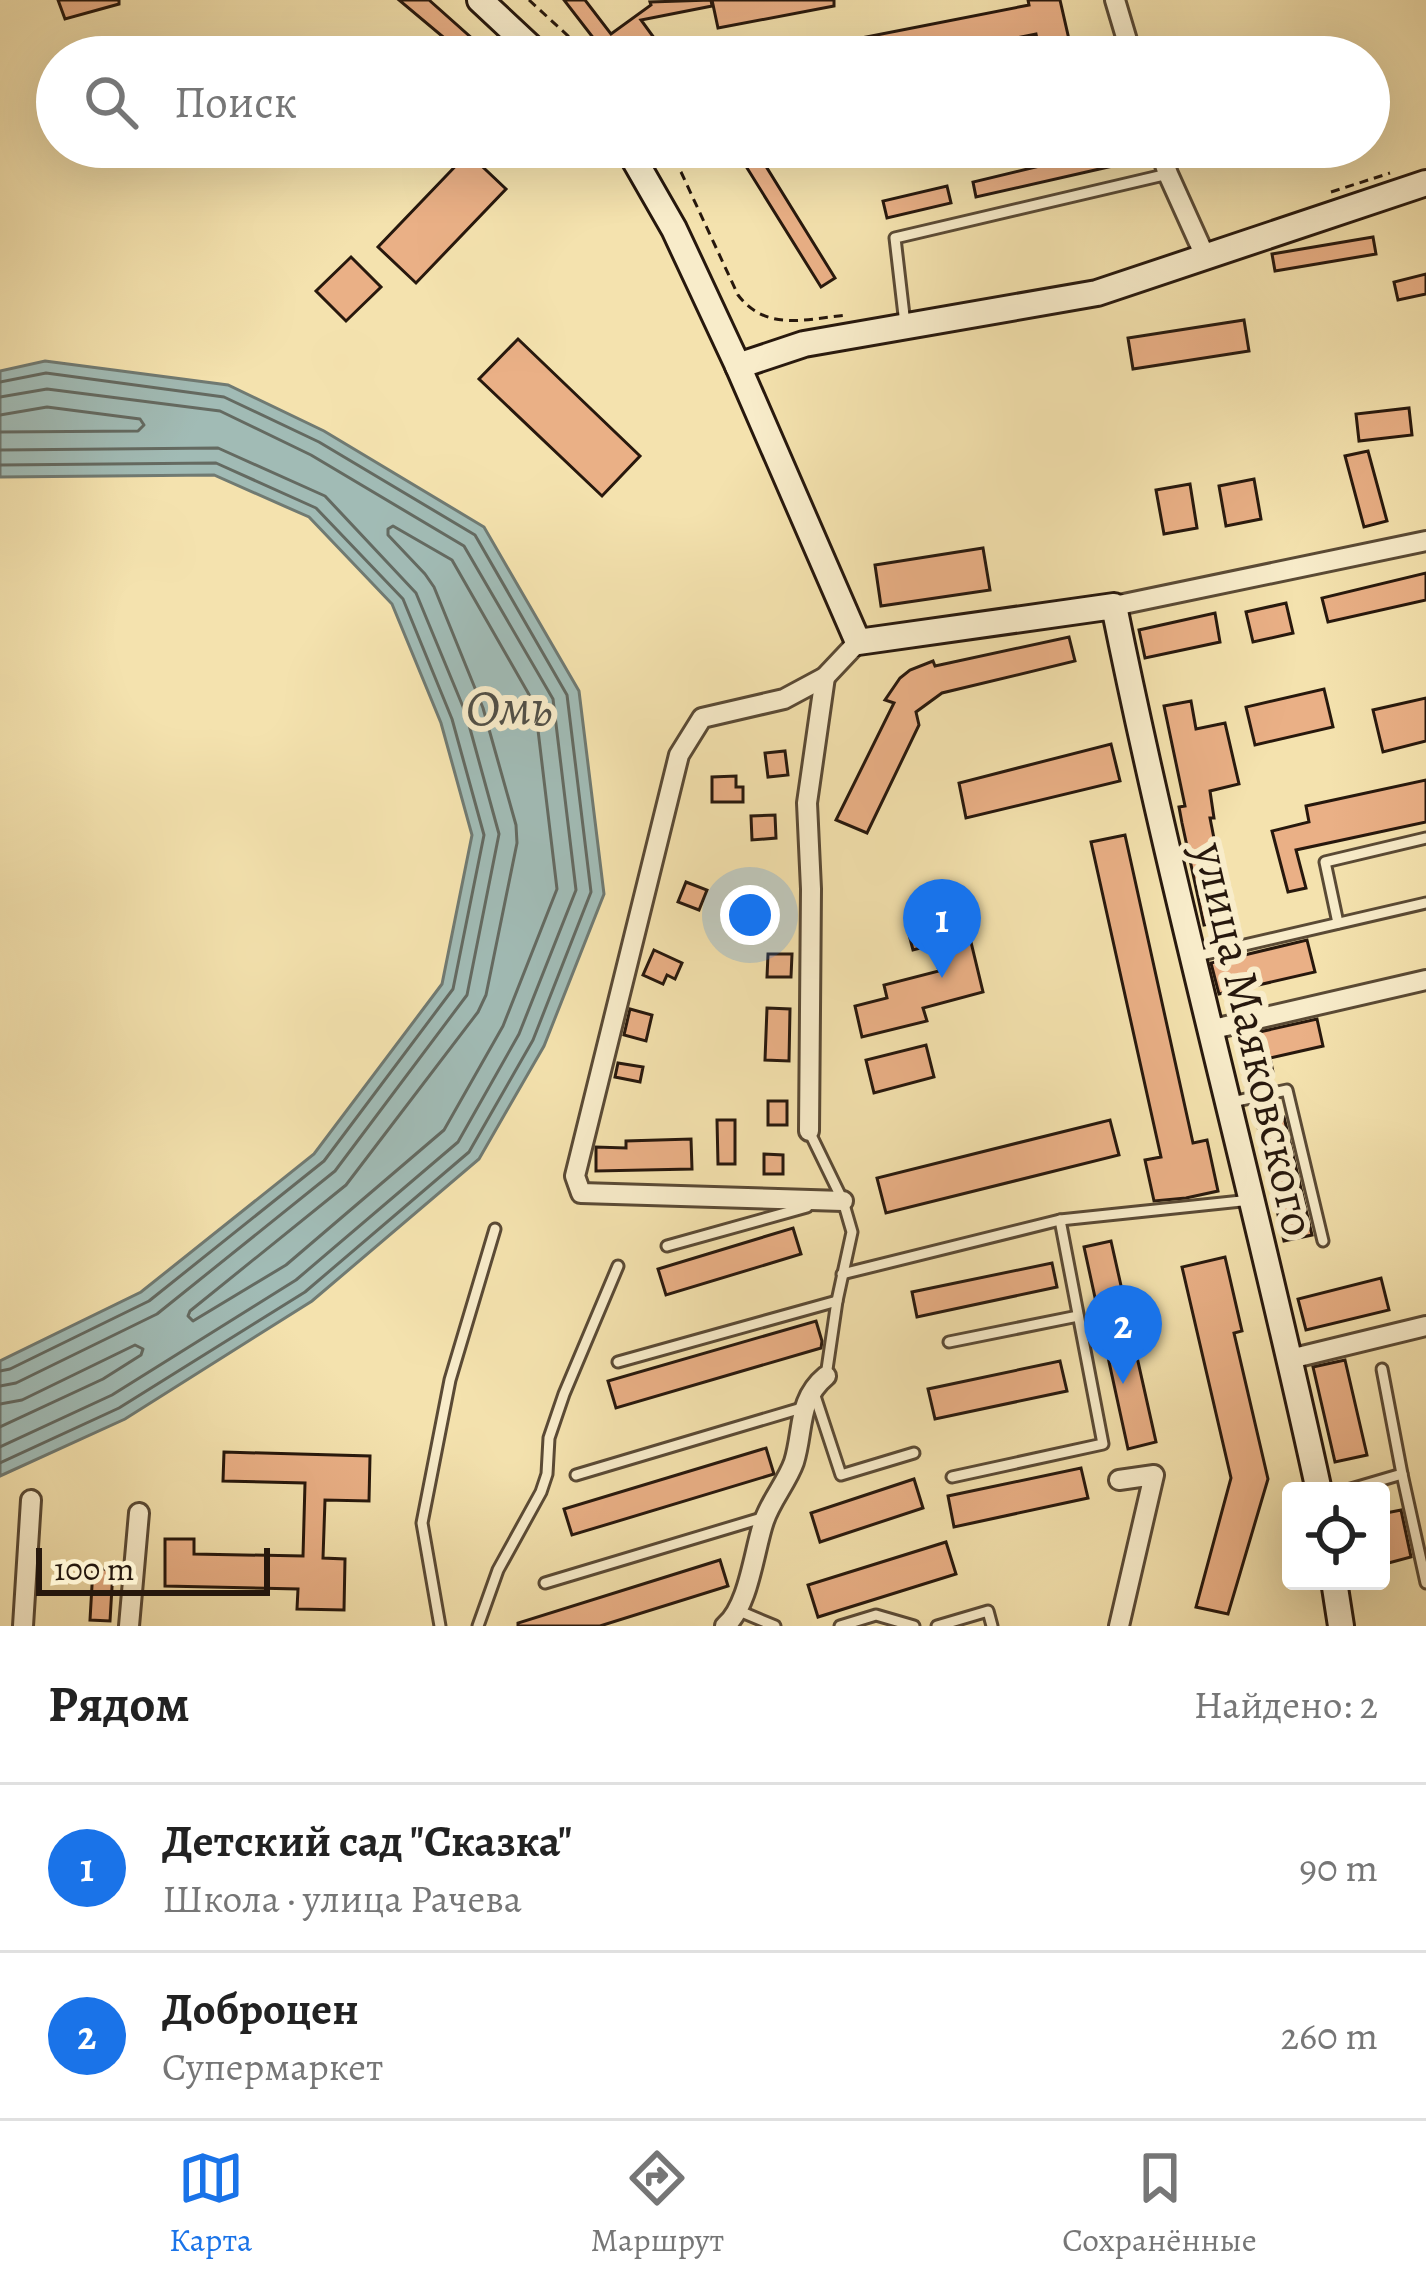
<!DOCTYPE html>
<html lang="ru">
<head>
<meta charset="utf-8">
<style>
	:root { --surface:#fff; --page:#f6f6f6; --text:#222; --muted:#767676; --line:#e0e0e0; --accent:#1a73e8 }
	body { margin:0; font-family:Alegreya,serif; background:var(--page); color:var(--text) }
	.controls { position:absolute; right:36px; bottom:36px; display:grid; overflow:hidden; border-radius:12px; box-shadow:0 12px 48px #0002 }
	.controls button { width:108px; height:108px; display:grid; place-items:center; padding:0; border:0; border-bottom:3px solid var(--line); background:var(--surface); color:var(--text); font:60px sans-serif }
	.scale { position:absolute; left:36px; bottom:30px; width:234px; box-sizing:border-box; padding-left:12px; border:6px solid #27180d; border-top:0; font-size:33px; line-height:42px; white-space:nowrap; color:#27180d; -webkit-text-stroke:9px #f8ecca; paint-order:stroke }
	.you { position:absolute; left:750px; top:915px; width:42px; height:42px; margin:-30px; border:9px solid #fff; border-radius:50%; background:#1a73e8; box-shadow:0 0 0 18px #1a73e833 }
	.badge { display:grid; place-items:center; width:78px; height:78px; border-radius:50%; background:var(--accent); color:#fff; font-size:39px; font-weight:700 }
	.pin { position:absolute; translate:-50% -99px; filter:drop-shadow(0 3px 6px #0008) }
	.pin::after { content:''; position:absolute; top:63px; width:42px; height:36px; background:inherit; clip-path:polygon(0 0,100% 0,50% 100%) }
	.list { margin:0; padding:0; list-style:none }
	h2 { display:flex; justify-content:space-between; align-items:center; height:156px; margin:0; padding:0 48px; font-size:51px }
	h2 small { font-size:39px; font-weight:400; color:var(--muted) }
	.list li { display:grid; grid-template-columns:78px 1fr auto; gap:36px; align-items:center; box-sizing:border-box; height:168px; padding:0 48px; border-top:3px solid var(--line) }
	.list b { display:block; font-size:45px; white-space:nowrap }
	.list p { margin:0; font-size:39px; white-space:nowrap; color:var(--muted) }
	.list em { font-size:39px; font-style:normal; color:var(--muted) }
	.icon { flex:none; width:66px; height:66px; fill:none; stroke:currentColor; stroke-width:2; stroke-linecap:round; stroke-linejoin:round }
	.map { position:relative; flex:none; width:1426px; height:1626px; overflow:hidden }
	.search { position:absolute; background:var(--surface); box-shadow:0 12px 48px #0002; left:36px; right:36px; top:36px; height:132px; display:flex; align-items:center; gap:30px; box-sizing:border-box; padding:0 42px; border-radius:66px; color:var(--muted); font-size:45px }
	.sheet { height:492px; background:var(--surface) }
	nav { display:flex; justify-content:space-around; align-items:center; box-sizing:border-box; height:168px; border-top:3px solid var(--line); background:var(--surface); font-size:33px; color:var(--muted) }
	nav a { display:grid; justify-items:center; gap:6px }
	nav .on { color:var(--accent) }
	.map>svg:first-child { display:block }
</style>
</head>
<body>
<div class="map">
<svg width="1426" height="1626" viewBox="0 0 1426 1626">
	<rect width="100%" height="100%" fill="#f4e2ae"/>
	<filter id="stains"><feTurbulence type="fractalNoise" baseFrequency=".00167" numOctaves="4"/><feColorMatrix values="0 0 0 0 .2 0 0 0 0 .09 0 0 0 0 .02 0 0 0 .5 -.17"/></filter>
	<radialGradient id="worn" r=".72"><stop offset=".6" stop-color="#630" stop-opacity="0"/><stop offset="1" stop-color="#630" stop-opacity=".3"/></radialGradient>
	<polygon fill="#a1bbb5" stroke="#707a72" stroke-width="3" points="45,361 228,385 324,431 484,527 579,691 604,894 544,1046 479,1159 312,1301 125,1419 0,1476 0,1361 141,1292 314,1154 442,984 472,835 441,723 392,604 309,517 214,475 0,477 0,371"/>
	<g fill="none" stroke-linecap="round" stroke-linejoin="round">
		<g stroke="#646a61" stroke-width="3">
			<polyline points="0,382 46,373 224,397 319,442 475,535 567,695 591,892 533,1040 469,1152 305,1292 119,1408 0,1463"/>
			<polyline points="0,397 47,389 220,411 311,455 464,546 553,699 576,890 519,1034 458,1142 296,1280 112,1395 0,1447"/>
			<polyline points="0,415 47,407 140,419 144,425 138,431 0,432"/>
			<polyline points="0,450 218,448 325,496 416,593 466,714 499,834 467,995 335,1171 157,1314 16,1383 0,1386"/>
			<polyline points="0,465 216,463 316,508 403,599 452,719 484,835 453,989 324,1161 149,1301 10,1369 0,1371"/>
			<polygon points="393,526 452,560 535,705 557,889 503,1026 444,1130 286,1265 193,1321 188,1316 190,1311 346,1185 478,1012 486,995 517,843 516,825 483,708 434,587 425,574 388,535 388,529"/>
			<polyline points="0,1404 22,1400 135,1345 143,1349 141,1355 103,1379 0,1427"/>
		</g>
	</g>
	<g fill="#eab086" stroke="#27180d" stroke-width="3">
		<polygon points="58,0 119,0 119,4 65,19"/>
		<polygon points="399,0 429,0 493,57 467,57"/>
		<polygon points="564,0 585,0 611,34 651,5 650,2 711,0 712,6 641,20 668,57 608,57"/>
		<polygon points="712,0 834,0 834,6 718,28"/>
		<polygon points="1028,0 1060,0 1073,57 1041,57 1036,34 922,57 796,57 795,51 1029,5"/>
		<polygon points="734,147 754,147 835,278 821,287"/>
		<polygon points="1119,147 1136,147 1139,160 976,197 973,182"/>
		<polygon points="468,153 506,189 416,283 378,247"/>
		<polygon points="947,186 951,203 887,218 883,201"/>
		<polygon points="1373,237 1376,254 1275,271 1272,254"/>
		<polygon points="351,257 381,287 346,321 316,291"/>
		<polygon points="1426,274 1426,294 1398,300 1394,282"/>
		<polygon points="1244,320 1249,351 1133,369 1128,338"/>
		<polygon points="518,339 640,456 602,496 479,379"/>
		<polygon points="1409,408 1412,435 1359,441 1356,414"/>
		<polygon points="1368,451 1387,521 1364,527 1345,456"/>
		<polygon points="1254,479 1261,519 1226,526 1219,486"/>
		<polygon points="1190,484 1197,528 1164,534 1156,490"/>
		<polygon points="983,548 990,590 881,606 875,565"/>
		<polygon points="1426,573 1426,600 1328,622 1322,598"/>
		<polygon points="1286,603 1293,633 1253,642 1246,612"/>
		<polygon points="1215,613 1220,642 1145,658 1139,630"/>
		<polygon points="1069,637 1075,661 942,693 916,712 919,725 867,833 836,820 894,703 885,700 900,678 910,670 933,661 935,666"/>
		<polygon points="1324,689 1333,727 1255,745 1246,707"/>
		<polygon points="1426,698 1426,741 1383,752 1373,710"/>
		<polygon points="1191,701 1196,729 1225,723 1239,784 1210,791 1214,818 1210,818 1230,920 1204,925 1182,823 1179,807 1185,806 1164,706"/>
		<polygon points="1111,744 1120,781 966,818 959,783"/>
		<polygon points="785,751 788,775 768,777 765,753"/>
		<polygon points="736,776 736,787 743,787 743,802 712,802 712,777"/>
		<polygon points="1426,780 1426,822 1296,850 1306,888 1288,892 1272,831 1309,822 1306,806"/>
		<polygon points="775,815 776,838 752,840 751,816"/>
		<polygon points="1125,835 1193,1143 1207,1140 1218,1191 1186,1198 1154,1201 1145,1160 1161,1157 1091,842"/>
		<polygon points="686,882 707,890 699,910 678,902"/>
		<polygon points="963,909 983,992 923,1008 927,1021 862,1037 855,1006 887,998 884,985 939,971 932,945 913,950 906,923"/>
		<polygon points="1307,940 1315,972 1219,994 1211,963"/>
		<polygon points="654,950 682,963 675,979 667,975 663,984 643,975"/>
		<polygon points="768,954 792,954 791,977 767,977"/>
		<polygon points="767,1008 790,1009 789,1061 765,1060"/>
		<polygon points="630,1009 652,1015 646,1041 624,1035"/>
		<polygon points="1317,1019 1323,1046 1270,1058 1273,1072 1246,1078 1237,1037"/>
		<polygon points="926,1045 934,1077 874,1093 866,1060"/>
		<polygon points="618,1063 643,1067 640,1082 615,1077"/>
		<rect x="768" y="1101" width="19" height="24"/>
		<polygon points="1284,1117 1312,1235 1284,1241 1257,1123"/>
		<polygon points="717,1120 735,1120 735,1164 718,1164"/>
		<polygon points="1110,1120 1119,1155 886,1213 877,1178"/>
		<polygon points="691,1139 692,1169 596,1171 596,1147 626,1148 626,1141"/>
		<polygon points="764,1154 783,1155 783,1174 764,1174"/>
		<polygon points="793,1228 801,1254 666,1295 658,1269"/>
		<polygon points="1111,1241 1156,1442 1128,1449 1084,1247"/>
		<polygon points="1225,1257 1242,1331 1234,1333 1268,1479 1228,1614 1196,1607 1231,1478 1182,1267"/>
		<polygon points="1052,1263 1057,1287 917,1317 912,1292"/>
		<polygon points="1381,1278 1389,1310 1306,1330 1298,1299"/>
		<polygon points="816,1321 822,1341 821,1348 616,1408 608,1381"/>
		<polygon points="1345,1360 1367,1455 1335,1462 1313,1367"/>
		<polygon points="1060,1361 1067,1391 935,1419 928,1389"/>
		<polygon points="766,1448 774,1474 572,1535 564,1509"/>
		<polygon points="224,1452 370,1456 369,1501 325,1500 323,1558 345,1559 344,1610 297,1609 298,1589 165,1586 165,1539 194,1539 194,1554 303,1556 305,1483 223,1481"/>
		<polygon points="1081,1468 1088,1498 954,1527 948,1496"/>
		<polygon points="914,1479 923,1508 820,1542 811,1513"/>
		<polygon points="1401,1510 1411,1557 1381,1565 1381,1514"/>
		<polygon points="946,1542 956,1574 818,1617 808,1585"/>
		<polygon points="720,1560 728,1586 600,1626 518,1626 518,1623"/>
		<polygon points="93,1568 113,1570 110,1621 90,1620"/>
	</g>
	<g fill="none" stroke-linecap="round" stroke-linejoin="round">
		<g stroke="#5a4a35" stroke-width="15">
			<g id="lane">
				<polyline points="905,324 895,238 1168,174"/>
				<polyline points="1338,923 1325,862 1426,838"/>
				<polyline points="1197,956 1426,903"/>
				<polyline points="1232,1102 1287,1090 1323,1241"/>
				<polyline points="809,1131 843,1201 852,1232 837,1301 826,1376"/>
				<polyline points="667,1246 807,1207"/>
				<polyline points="842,1274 1060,1220"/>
				<polyline points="949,1342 1078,1316"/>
				<polyline points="618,1362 837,1301"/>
				<polyline points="814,1393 841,1475 914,1453"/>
				<polyline points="1402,1474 1426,1583"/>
				<polyline points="576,1475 805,1407"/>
				<polyline points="952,1477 1103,1444 1060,1220 1251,1200"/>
				<polyline points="1344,1491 1402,1474 1382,1369"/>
				<polyline points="545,1583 765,1517"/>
				<polyline points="737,1610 775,1626"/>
				<polyline points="440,1626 422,1523 450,1380 495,1229"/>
				<polyline points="478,1626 498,1570 541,1492 547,1474 549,1438 564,1394 618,1266"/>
				<polyline points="840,1626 876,1615 914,1626"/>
				<polyline points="937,1626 988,1611 992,1626"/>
			</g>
		</g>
		<g stroke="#5a4a35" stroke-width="24">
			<g id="street">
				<polyline points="1115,0 1132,57"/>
				<polyline points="1159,147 1168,174 1205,256"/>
				<polyline points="1114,606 1426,541"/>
				<polyline points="1209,1030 1426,980"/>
				<polyline points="809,1131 811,889 807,803 825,677"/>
				<polyline points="843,1201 581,1193 575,1176 679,755 702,718 784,699 825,677 858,642"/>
				<polyline points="1290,1359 1426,1326"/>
				<polyline points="23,1626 31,1500"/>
				<polyline points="129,1626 139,1513"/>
				<path d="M725,1626C749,1606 754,1550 764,1521C771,1500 787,1482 794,1462C804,1430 797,1400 826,1376"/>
				<polyline points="1119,1626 1154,1475 1119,1480"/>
			</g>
		</g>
		<g stroke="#27180d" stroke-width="30">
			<g id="secondary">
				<polyline points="480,0 541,57"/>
				<path d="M627,147L674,229L738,366L858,642L1114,606C1174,903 1255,1195 1319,1491"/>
				<polyline points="738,366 804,344 1097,293 1426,183"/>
				<polyline points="1334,1581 1341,1626"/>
			</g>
		</g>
		<g stroke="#27180d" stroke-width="3" stroke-dasharray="9 6" stroke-linecap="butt">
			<polyline points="529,0 591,57"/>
			<path d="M664,147L681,172L738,295C766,332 806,319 847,315"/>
			<polyline points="1331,192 1390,173"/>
		</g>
		<use href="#lane" stroke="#f8ecca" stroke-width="9"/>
		<use href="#street" stroke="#f8ecca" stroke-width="18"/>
		<use href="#secondary" stroke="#f8ecca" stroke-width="24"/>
	</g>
	<g text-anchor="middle" stroke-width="12" stroke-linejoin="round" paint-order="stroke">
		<g font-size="48" fill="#27180d" stroke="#f8ecca">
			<text transform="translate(1256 1039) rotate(77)" y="17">улица Маяковского</text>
		</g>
		<g font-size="51" font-style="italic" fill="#525148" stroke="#f8ecca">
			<text x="509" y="725">Омь</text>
		</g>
	</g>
	<rect width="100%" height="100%" filter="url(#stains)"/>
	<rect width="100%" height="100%" fill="url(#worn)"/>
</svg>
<div class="controls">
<button><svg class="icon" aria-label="locate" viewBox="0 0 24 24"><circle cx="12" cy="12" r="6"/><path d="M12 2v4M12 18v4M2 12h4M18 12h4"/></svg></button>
</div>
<div class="scale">100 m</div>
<div class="you"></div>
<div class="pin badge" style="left:942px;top:978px">1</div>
<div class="pin badge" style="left:1123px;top:1384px">2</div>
<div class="search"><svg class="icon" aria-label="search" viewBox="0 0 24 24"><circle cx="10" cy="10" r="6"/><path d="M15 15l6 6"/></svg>Поиск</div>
</div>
<section class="sheet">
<h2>Рядом<small>Найдено: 2</small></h2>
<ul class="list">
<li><span class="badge">1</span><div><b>Детский сад &quot;Сказка&quot;</b><p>Школа · улица Рачева</p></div><em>90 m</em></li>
<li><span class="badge">2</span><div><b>Доброцен</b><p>Супермаркет</p></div><em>260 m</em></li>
</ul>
</section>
<nav>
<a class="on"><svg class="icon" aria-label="map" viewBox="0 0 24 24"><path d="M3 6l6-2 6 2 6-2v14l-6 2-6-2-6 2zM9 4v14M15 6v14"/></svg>Карта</a>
<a><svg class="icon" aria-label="directions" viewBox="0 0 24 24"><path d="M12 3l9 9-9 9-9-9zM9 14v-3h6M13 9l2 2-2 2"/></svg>Маршрут</a>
<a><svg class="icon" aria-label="saved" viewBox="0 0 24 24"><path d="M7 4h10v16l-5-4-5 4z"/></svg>Сохранённые</a>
</nav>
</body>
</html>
